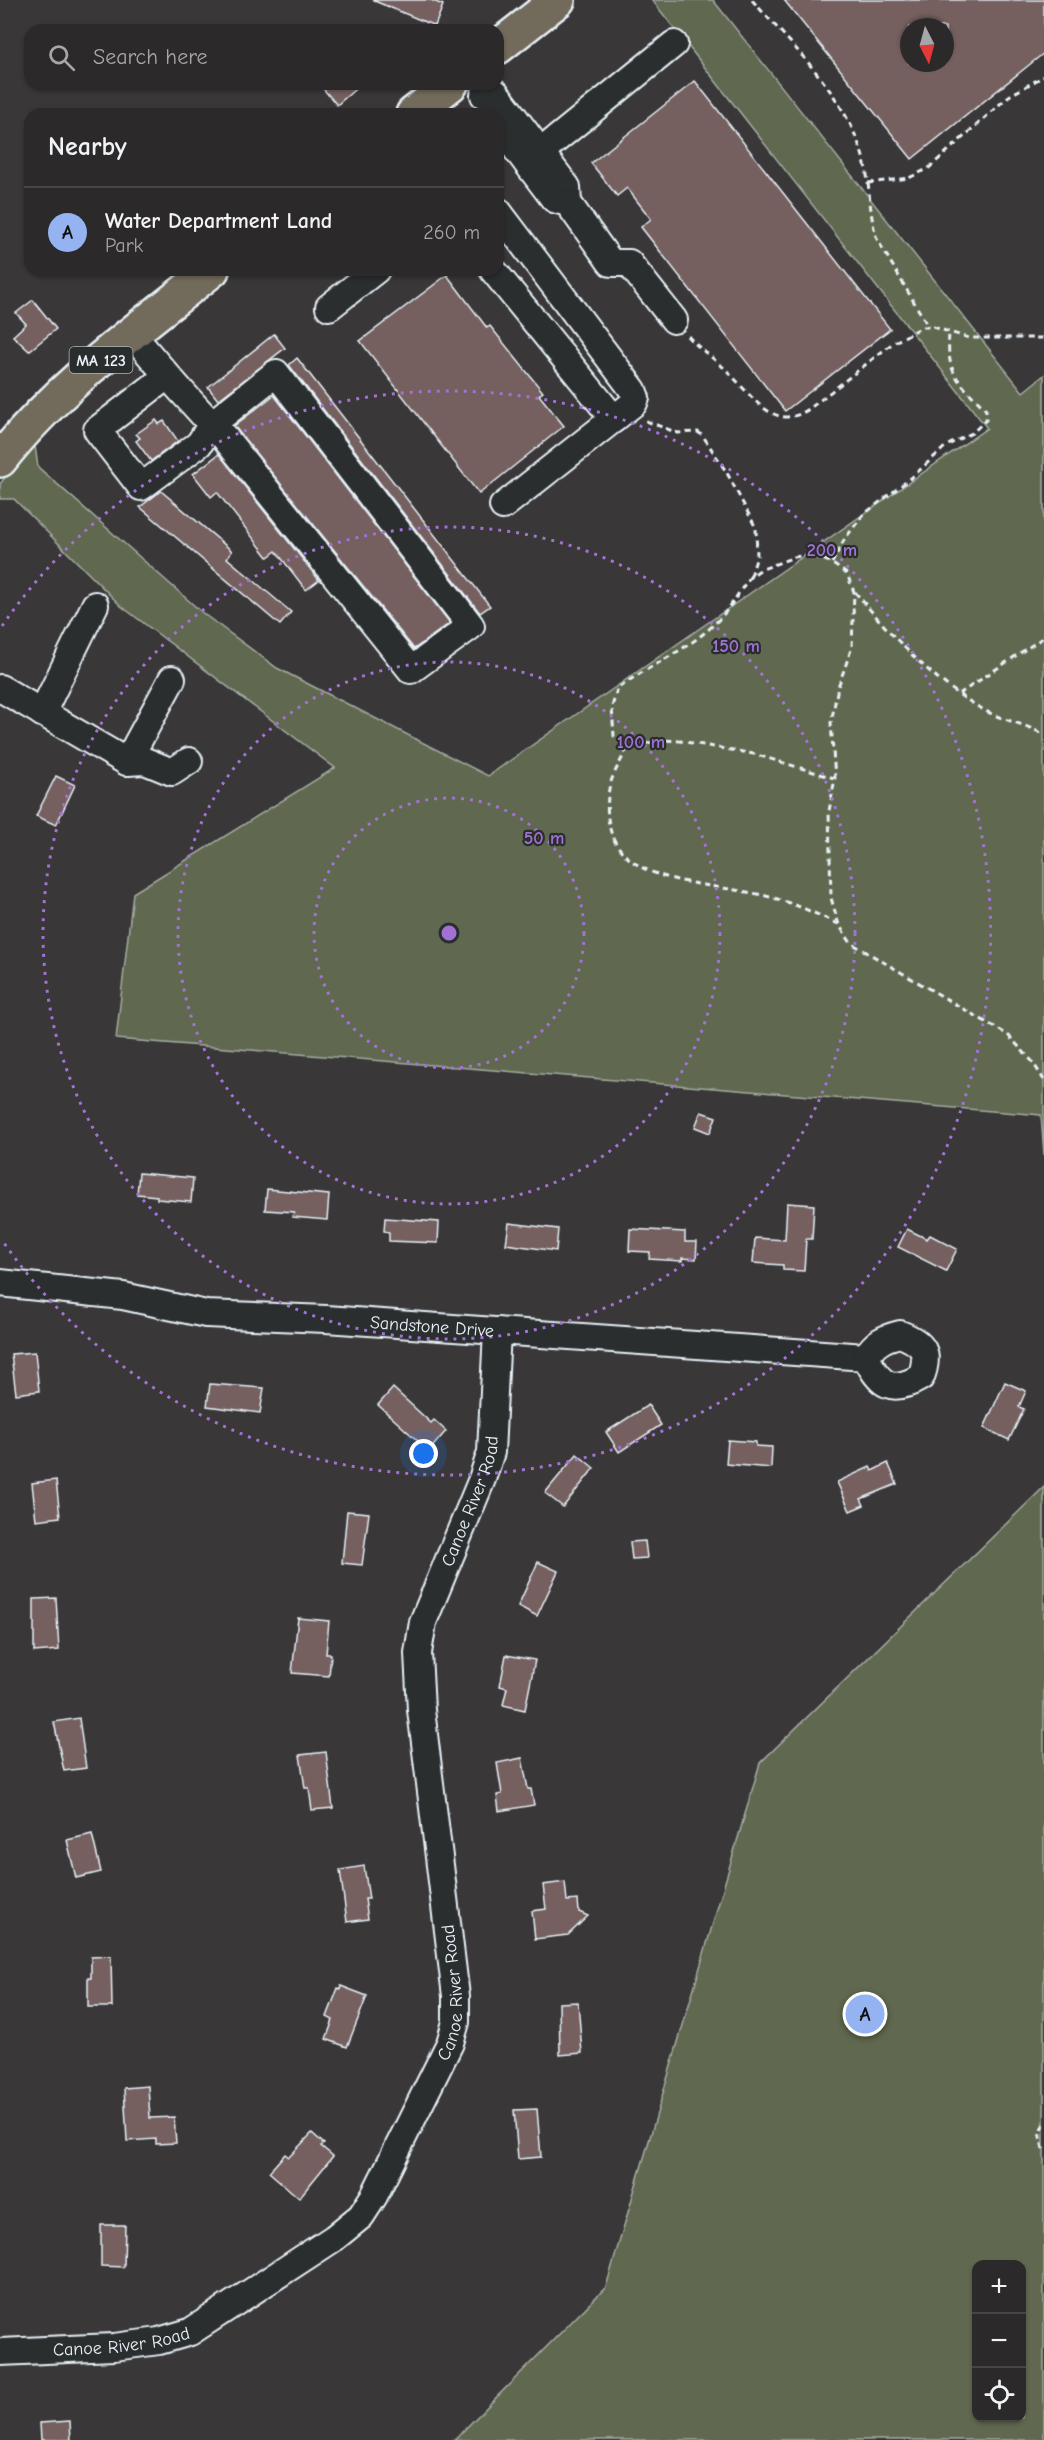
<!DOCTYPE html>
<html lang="en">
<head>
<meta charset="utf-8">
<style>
	:root { --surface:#2b292a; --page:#373536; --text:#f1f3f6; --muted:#a6a6a8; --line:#474547; --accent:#95b2f1 }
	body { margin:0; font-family:"Comic Neue",sans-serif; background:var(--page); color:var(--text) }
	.controls { position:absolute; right:18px; bottom:18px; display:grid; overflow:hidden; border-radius:12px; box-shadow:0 2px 4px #0004 }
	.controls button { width:54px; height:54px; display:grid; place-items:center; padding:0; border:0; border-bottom:2px solid var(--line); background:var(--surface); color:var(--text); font:30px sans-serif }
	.compass { position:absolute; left:900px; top:18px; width:54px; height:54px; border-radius:50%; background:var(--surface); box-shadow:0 2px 4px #0004; rotate:174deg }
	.you { position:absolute; left:424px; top:1454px; width:21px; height:21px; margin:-15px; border:4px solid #fff; border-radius:50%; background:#1a73e8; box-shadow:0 0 0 9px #1a73e833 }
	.badge { display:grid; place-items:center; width:39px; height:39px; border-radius:50%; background:var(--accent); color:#111; font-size:20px; font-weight:700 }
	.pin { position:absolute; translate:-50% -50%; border:3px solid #fff; box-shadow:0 2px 6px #0006 }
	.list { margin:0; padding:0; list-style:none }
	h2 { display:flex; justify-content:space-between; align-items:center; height:78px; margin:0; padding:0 24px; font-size:26px }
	h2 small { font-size:20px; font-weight:400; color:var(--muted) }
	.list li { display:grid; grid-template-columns:39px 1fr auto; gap:18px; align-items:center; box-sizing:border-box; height:90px; padding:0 24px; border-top:2px solid var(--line) }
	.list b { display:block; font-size:22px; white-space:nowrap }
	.list p { margin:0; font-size:20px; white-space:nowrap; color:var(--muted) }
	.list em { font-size:20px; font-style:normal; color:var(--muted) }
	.icon { flex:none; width:33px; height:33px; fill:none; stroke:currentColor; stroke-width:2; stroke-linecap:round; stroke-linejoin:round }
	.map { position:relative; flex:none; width:1044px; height:2440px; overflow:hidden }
	.search { position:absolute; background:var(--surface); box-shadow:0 2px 4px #0004; left:24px; top:24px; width:480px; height:66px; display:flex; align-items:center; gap:15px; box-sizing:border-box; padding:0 21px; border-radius:18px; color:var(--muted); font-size:22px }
	.panel { position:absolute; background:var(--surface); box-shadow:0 2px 4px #0004; left:24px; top:108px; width:480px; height:168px; border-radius:18px }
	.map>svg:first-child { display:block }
</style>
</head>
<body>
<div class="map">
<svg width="1044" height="2440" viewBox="0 0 1044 2440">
	<rect width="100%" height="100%" fill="#393738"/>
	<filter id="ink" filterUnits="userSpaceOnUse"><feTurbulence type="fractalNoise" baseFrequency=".0167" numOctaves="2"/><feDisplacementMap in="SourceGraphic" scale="12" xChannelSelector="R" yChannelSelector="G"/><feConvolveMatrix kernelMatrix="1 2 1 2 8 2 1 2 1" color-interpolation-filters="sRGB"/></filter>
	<g filter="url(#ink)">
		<g fill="#60694f" stroke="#a4ada4" stroke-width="1.5" fill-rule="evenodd">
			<polygon points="652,0 713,0 1023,392 1044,375 1044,1155 1041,1115 116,1039 133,893 335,768 121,606 14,499 0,499 0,484 34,439 38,467 205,615 277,668 488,776 987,428"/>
			<path d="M1044,1487V2440H454L606,2287L760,1763ZM976,2264H1022V2418H976Z"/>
		</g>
		<g fill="#74605f" stroke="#e8f1f8" stroke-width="1.5" fill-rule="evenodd">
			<polygon points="372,0 431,0 443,5 435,26"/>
			<path d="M784,0H1044V53L912,159ZM909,27H945V63H909Z"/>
			<polygon points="695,81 890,329 785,411 641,227 651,219 627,188 617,196 591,163"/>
			<polygon points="319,84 361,84 337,105"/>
			<polygon points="447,275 487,328 490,326 543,392 539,395 564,426 479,494 360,341"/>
			<polygon points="33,300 56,329 29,351 13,336 26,324 16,313"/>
			<polygon points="274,334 285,348 218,400 208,387"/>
			<polygon points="297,358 490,606 480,613 289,365"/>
			<polygon points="274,395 450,623 414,649 234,426"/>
			<polygon points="156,420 159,424 164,421 178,441 151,461 136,441 140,438 136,434"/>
			<polygon points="219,454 319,580 306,590 276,551 268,557 217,492 211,497 193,474"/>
			<polygon points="161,491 232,551 227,558 291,612 280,625 140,507"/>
			<polygon points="56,776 75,785 56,825 36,816"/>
			<polygon points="701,1112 716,1117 710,1133 695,1127"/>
			<polygon points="139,1173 193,1178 191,1202 157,1199 157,1196 137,1194"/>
			<polygon points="267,1189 329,1195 327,1220 293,1217 294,1212 265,1210"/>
			<polygon points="787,1203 814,1205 812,1239 806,1239 804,1271 783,1270 783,1265 753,1263 755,1238 785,1240"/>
			<polygon points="385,1218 439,1222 438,1243 389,1241 389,1232 384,1231"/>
			<polygon points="509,1223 558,1229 556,1251 506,1244"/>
			<polygon points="630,1229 685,1232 685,1242 697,1242 696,1259 682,1258 682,1261 649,1259 650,1252 629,1251"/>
			<polygon points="907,1229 927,1239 930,1235 957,1249 946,1271 898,1247"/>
			<polygon points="35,1352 39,1391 16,1394 11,1354"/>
			<polygon points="1005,1382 1026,1391 1019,1407 1024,1409 1009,1440 984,1428"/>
			<polygon points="210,1384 264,1388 260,1413 207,1406"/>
			<polygon points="393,1388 431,1423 434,1420 446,1431 429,1451 378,1405"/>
			<polygon points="648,1405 661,1425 619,1452 606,1432"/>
			<polygon points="728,1440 756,1442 756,1446 772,1447 771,1468 726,1464"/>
			<polygon points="577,1454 594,1468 563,1507 545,1493"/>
			<polygon points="888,1463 897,1484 861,1499 864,1505 850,1511 837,1482 870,1467 872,1471"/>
			<polygon points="56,1480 60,1517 36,1520 32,1483"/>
			<polygon points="347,1511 369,1513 362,1565 342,1563"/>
			<polygon points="645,1541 647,1558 632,1559 630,1542"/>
			<polygon points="538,1562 558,1571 537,1616 518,1606"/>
			<polygon points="56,1598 59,1650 34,1652 34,1599"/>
			<polygon points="298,1618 329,1621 326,1654 331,1654 329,1676 292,1673"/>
			<polygon points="506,1655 535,1660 525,1710 503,1705 507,1688 500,1686"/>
			<polygon points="79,1718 86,1768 64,1771 54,1722"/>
			<polygon points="326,1752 333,1808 312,1810 309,1788 305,1788 300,1755"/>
			<polygon points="522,1758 528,1789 531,1789 534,1805 499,1811 497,1795 502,1794 497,1763"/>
			<polygon points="92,1834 101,1872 76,1878 67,1840"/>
			<polygon points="364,1866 369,1899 365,1899 368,1919 347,1922 340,1870"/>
			<polygon points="565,1882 567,1901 578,1900 579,1912 588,1916 568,1935 535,1939 532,1911 546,1909 543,1885"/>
			<polygon points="111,1956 112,2007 88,2007 88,1978 91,1978 91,1957"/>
			<polygon points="341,1986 367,1996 347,2047 326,2039 333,2020 327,2017 338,1988 340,1989"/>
			<polygon points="578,2002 582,2053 560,2055 559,2003"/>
			<polygon points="148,2086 150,2118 174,2117 176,2143 156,2144 156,2139 127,2141 124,2088"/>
			<polygon points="537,2109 541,2157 518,2159 514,2110"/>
			<polygon points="312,2133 324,2144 321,2146 333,2156 299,2198 269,2172 285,2154 289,2157"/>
			<polygon points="101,2225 125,2225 124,2267 101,2266"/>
			<polygon points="70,2421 71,2440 41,2440 40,2423"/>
		</g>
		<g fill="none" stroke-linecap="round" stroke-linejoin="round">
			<g stroke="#e8f1f8" stroke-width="30">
				<g id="minor">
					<polyline points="484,95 496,93 567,187 568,203 554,199 498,125"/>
					<polyline points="527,163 674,44"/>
					<polyline points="568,203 611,263 629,263 674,320"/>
					<polyline points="498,211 633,390 636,398 634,403 503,506"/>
					<polyline points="493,270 614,419"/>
					<polyline points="329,307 376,270"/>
					<path d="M132,334C162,370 192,404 225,438L411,670L471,626L276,373L212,424L199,444L141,487L97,430L167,376"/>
					<polyline points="0,688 127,762 172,679"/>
					<polyline points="42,713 95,605"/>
					<polyline points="127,762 145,761 172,772 189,761"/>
					<path id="s1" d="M0,1283L123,1296L206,1314L326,1319L866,1357"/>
					<path d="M900,1334C924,1343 930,1353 921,1377C892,1394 880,1386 866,1357C875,1342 884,1338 900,1334Z"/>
					<path id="s2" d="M0,2352L114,2347L159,2341L190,2332L334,2238L361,2216L374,2196L450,2043L456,2022V1996L421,1710L418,1653L423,1622L482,1479L491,1452L497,1331"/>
				</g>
			</g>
			<g stroke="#e8f1f8" stroke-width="38">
				<g id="highway">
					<polyline points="498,47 558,0"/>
					<polyline points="413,114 451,84"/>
					<path d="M0,460C59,385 138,329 212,270"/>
				</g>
			</g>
			<g stroke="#e8f1f8" stroke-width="3" stroke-dasharray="6 4.5" stroke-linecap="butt">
				<path d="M752,0C794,48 845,94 863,157C871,184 868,212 877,239L928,326"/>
				<polyline points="868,183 909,178 929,168 1009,96 1044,76"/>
				<path d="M688,336C698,348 711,356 723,367C738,380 756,407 774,414C787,420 798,416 809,409L893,343L922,327H933L969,338H1044"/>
				<polyline points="646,421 678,433 698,432 703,436 727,473 756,528 757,556 751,576 760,570 794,557 810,555 830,562 847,574 854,592 852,647 838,687 831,723 835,778 829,811 831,898 839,925 851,943 1008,1035 1032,1061 1044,1080"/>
				<path d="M832,563L844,540L863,515L911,478L946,446L972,433L986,420V410C959,381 946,376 949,333"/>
				<path d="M751,576C740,589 733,605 721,617C693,649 650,664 617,689L612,707L614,736L627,748L661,740L680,741L754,754L834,778"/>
				<path d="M855,592C892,636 933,682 984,710C1003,721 1025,723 1044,735"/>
				<polyline points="959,694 1044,637"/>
				<path d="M627,748C622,760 611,776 609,789C594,884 689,880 752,893C782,898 811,911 838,924"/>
				<polyline points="1044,2124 1039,2132 1044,2153"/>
			</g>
			<use href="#minor" stroke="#2a2d2e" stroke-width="26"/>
			<use href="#highway" stroke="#726b5a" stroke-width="33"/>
		</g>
	</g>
	<g fill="none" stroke="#a171d3" stroke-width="3" stroke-dasharray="3 6">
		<circle cx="449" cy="933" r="135"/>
		<circle cx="449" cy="933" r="271"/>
		<circle cx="449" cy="933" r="406"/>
		<path d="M2 626A542 542 0 1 1 2 1240"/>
	</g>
	<g text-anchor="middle" stroke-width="4.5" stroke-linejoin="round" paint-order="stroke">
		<rect fill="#2a2d2e" stroke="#afb6bb" stroke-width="1.5" x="69.5" y="347" width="63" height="26" rx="4.5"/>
		<g font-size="16" font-weight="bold" fill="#e8f1f8">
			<text x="101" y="366">MA 123</text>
		</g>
		<g font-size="18" fill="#e8f1f8" stroke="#2a2d2e">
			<text dy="6" stroke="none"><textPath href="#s1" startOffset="435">Sandstone Drive</textPath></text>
			<text dy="6" stroke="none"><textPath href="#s2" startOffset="1148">Canoe River Road</textPath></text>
			<text dy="6" stroke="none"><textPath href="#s2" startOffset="644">Canoe River Road</textPath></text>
			<text dy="6" stroke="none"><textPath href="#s2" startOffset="122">Canoe River Road</textPath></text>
		</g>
	</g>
	<circle cx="449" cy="933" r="9" fill="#a171d3" stroke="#2a2d2e" stroke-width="3"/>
	<g font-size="18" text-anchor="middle" font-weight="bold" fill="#a171d3" stroke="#2a2d2e" stroke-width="4.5" stroke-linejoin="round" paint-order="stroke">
		<text x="832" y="556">200 m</text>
		<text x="736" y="652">150 m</text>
		<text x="641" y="748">100 m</text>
		<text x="544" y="844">50 m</text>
	</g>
</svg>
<div class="controls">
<button>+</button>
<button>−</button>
<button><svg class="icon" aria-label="locate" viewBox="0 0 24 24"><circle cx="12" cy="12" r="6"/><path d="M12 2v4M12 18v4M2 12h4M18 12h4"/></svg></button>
</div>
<svg class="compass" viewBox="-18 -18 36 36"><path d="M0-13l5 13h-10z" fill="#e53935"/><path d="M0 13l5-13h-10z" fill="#a6a6a8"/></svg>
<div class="you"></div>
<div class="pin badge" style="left:865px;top:2014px">A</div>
<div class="search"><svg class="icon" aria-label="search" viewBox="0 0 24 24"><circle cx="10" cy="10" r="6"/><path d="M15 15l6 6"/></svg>Search here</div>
<section class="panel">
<h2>Nearby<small></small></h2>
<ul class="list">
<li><span class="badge">A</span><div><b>Water Department Land</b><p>Park</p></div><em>260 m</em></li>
</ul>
</section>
</div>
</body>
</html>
